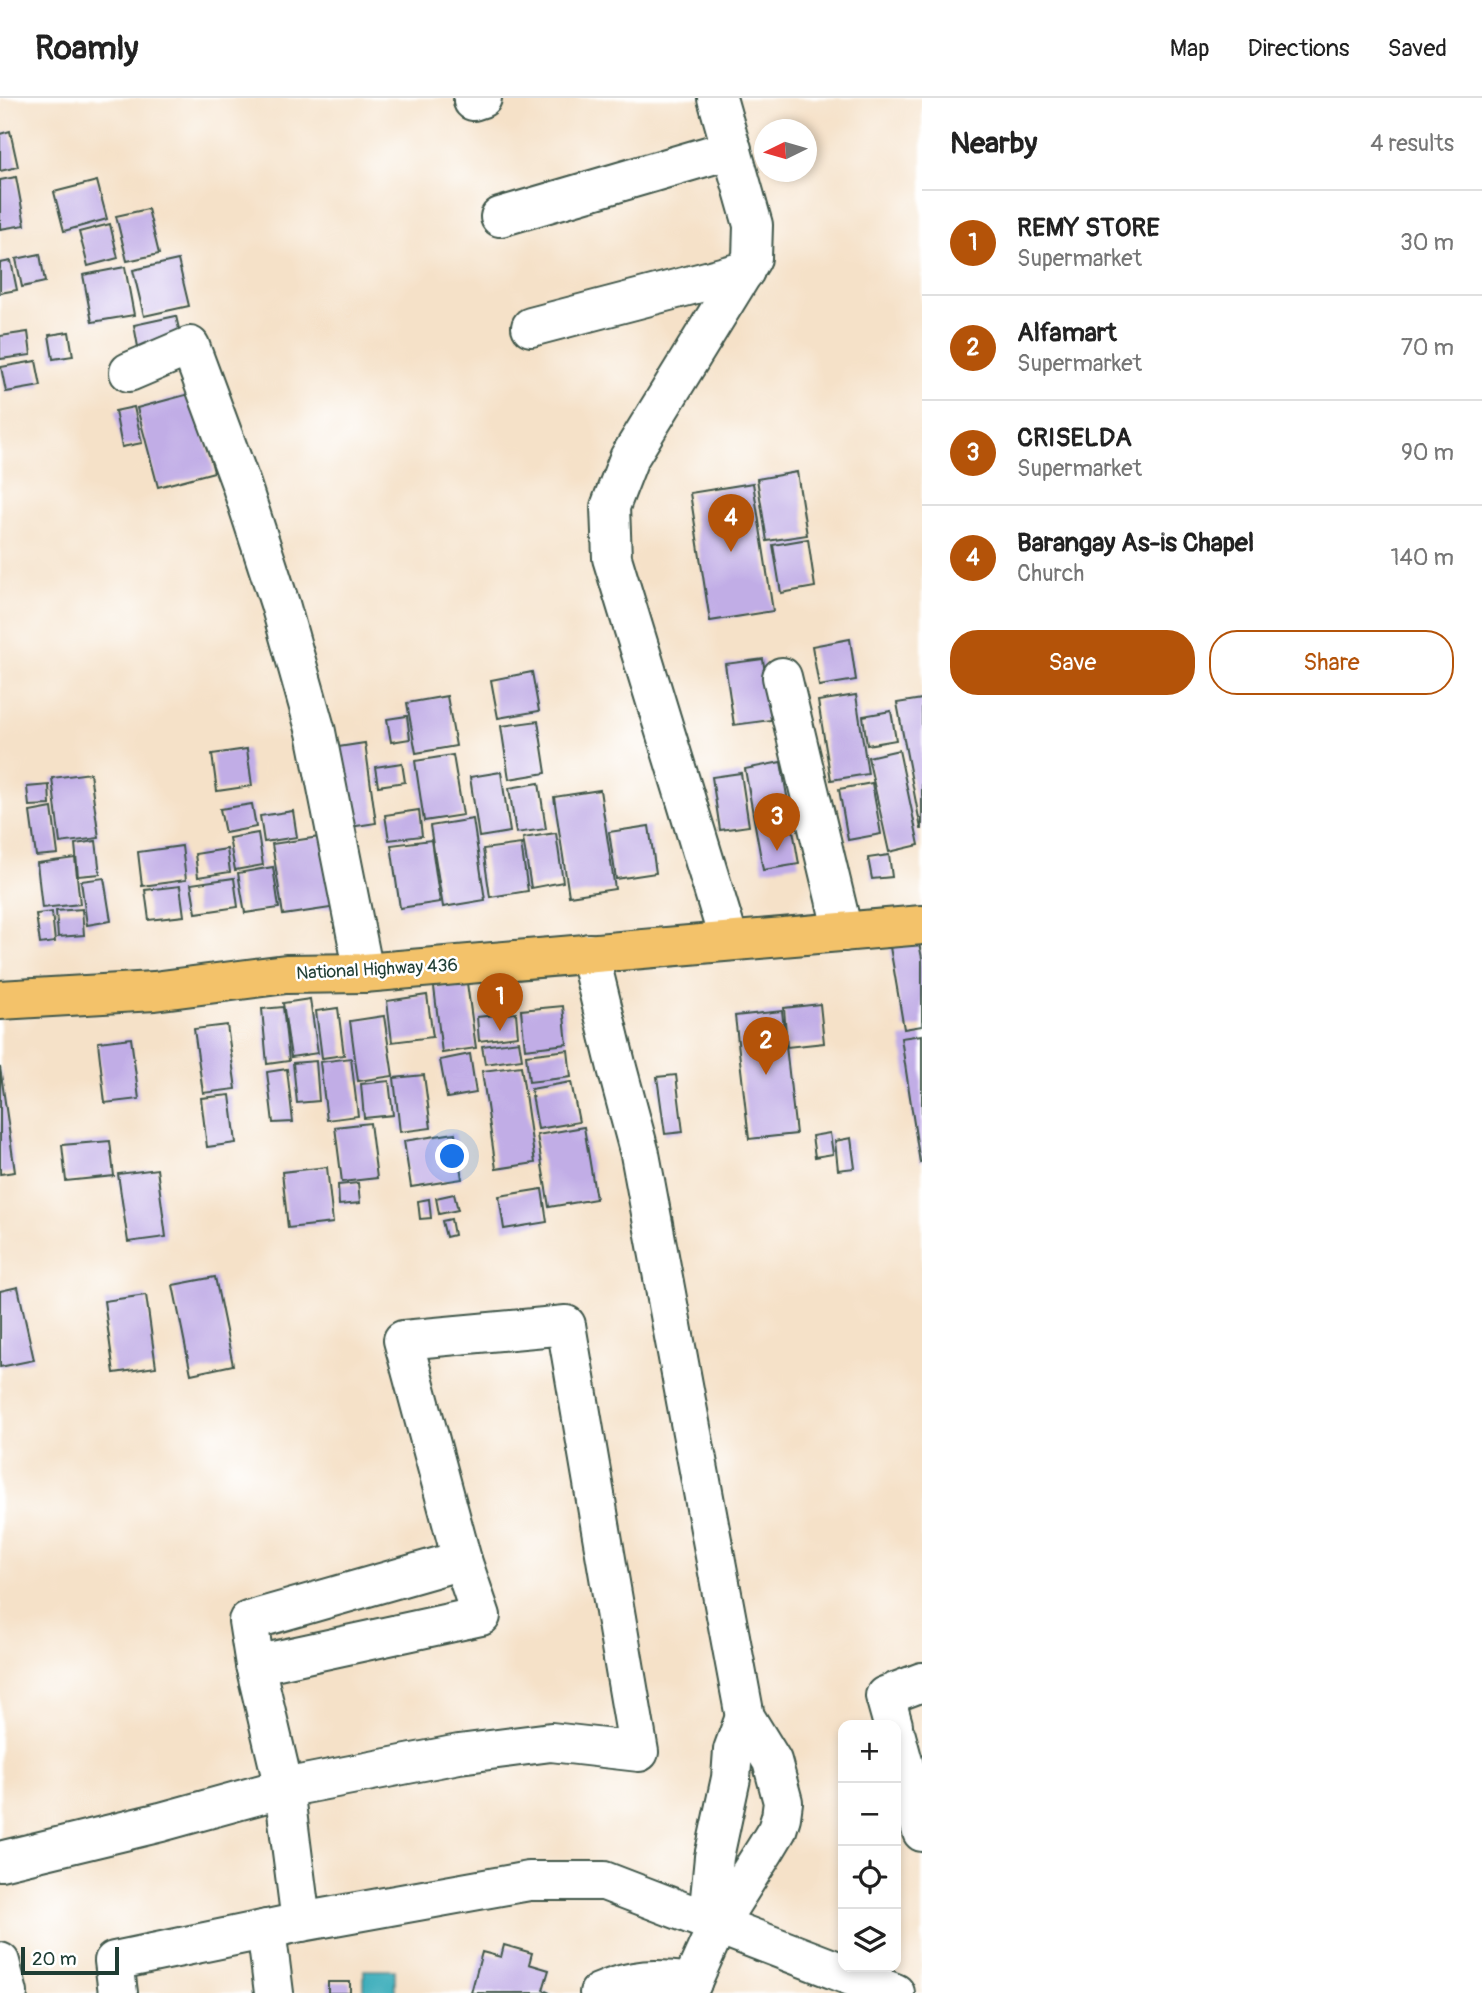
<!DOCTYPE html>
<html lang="en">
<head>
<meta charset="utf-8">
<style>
	:root { --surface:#fff; --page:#f6f6f6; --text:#222; --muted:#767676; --line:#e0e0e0; --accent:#b45309 }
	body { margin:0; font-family:Pangolin,sans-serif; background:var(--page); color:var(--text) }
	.controls { position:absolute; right:21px; bottom:21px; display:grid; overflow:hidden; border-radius:14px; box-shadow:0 4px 10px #0003 }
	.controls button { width:63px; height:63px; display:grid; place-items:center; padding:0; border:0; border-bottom:2px solid var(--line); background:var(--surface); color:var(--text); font:35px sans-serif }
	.compass { position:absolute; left:754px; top:21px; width:63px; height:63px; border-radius:50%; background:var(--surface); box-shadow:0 4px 10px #0003; rotate:265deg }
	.scale { position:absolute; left:21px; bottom:18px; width:98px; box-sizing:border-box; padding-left:7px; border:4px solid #1f3d34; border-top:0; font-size:19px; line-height:24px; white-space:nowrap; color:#1f3d34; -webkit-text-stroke:5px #fff; paint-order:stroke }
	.you { position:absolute; left:453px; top:1059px; width:24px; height:24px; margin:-18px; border:5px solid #fff; border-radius:50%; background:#1a73e8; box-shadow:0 0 0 10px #1a73e833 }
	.badge { display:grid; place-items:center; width:46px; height:46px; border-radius:50%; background:var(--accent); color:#fff; font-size:23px; font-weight:700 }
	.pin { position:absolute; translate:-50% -58px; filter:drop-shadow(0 2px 4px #0008) }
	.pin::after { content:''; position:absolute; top:37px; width:24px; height:21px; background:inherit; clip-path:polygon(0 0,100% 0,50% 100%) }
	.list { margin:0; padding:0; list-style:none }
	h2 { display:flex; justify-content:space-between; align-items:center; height:91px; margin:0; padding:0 28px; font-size:30px }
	h2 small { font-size:23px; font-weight:400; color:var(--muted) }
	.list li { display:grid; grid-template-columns:46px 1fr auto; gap:21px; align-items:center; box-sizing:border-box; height:105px; padding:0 28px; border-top:2px solid var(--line) }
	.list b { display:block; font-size:26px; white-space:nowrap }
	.list p { margin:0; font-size:23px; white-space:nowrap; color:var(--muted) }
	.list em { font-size:23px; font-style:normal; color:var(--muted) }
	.actions { display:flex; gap:14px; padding:21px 28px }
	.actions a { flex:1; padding:16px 0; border:2px solid var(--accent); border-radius:28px; text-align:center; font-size:24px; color:var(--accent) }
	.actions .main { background:var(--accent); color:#fff }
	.icon { flex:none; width:38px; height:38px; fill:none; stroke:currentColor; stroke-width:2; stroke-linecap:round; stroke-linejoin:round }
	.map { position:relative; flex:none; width:922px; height:1895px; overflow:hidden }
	header { display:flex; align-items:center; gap:42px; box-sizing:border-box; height:98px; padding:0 35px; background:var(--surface); border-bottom:2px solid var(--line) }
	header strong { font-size:33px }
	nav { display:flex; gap:38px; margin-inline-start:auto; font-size:24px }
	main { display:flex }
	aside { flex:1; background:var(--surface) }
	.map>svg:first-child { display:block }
</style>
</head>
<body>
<header>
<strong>Roamly</strong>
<nav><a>Map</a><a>Directions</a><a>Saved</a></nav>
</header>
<main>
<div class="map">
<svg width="922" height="1895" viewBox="0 0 922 1895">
	<rect width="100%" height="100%" fill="#fff"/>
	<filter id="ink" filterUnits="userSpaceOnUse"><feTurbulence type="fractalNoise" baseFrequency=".0143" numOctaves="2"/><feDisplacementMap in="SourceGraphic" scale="14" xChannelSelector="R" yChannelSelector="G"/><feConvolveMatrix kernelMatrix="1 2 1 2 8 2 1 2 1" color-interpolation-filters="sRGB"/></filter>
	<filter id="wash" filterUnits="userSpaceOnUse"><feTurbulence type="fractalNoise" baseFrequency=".00686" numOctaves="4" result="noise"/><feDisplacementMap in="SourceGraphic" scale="28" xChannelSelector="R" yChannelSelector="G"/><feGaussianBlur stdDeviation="1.57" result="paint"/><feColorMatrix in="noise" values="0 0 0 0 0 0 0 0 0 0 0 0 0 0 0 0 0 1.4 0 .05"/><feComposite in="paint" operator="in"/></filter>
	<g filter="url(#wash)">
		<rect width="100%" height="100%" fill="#f5e1c8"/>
		<rect fill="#40afbc" stroke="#307678" stroke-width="2" x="364" y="1872" width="31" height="23"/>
		<g id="blocks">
			<g fill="#c1ade6">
				<polygon points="10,33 18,69 0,73 0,36"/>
				<polygon points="16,79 25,127 0,131 0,82"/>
				<polygon points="97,83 107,121 64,133 54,94"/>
				<polygon points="148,111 159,156 127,163 116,118"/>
				<polygon points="110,126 118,160 88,168 79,134"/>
				<polygon points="40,156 45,184 22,189 16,161"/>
				<polygon points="178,162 189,208 144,218 133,172"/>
				<polygon points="11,163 17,192 0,195 0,165"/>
				<polygon points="125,169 134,217 92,224 83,177"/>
				<polygon points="176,218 181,240 138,249 134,227"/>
				<polygon points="28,234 31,257 0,261 0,238"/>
				<polygon points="69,234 73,258 53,261 49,237"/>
				<polygon points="36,263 41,288 6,294 1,269"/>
				<polygon points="193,295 214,374 158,389 137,310"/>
				<polygon points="134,309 142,345 122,349 115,313"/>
				<polygon points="797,374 807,437 767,443 757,381"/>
				<polygon points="753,385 773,513 710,523 690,395"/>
				<polygon points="808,441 815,489 781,495 773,447"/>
				<polygon points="850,541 856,582 819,588 812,548"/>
				<polygon points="763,561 771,622 734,627 725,566"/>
				<polygon points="532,574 539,613 498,620 491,582"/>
				<polygon points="856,597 868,676 831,682 818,603"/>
				<polygon points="447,598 456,648 416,655 407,605"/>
				<polygon points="922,601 922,731 921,731 897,605"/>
				<polygon points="891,613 896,642 867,647 863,618"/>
				<polygon points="407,618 410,641 391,644 387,621"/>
				<polygon points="538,623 546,675 509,681 501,628"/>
				<polygon points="365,645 376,725 337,731 325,651"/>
				<polygon points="247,651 252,688 217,693 212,656"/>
				<polygon points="899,652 919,747 889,754 868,659"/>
				<polygon points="453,657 463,717 424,723 415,663"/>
				<polygon points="781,664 799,766 763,772 745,671"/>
				<polygon points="402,665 405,684 378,688 375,669"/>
				<polygon points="501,674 510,734 479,739 470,679"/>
				<polygon points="90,675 99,740 60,745 52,680"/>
				<polygon points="741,675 749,728 720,732 712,679"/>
				<polygon points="539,685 546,731 516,735 509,690"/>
				<polygon points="872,685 881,736 848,742 839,691"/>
				<polygon points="49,687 50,707 29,708 27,689"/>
				<polygon points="600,692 615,791 569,798 554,699"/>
				<polygon points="252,706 256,729 225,735 220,711"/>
				<polygon points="52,710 58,756 36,758 30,714"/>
				<polygon points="419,712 422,738 389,742 385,717"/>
				<polygon points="293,713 297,739 264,744 260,718"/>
				<polygon points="473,721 485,802 443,809 430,728"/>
				<polygon points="649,728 656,775 616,781 609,734"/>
				<polygon points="258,735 263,767 235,772 229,740"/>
				<polygon points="556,735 563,784 531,790 523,740"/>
				<polygon points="333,737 344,808 283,817 272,746"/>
				<polygon points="431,742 440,804 400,810 391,747"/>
				<polygon points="96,743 100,776 78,778 75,746"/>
				<polygon points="521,746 528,793 490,799 483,751"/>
				<polygon points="182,748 186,782 142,788 138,754"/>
				<polygon points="227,751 230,774 198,779 195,756"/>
				<polygon points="889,757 892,779 872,781 868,760"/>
				<polygon points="75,760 80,806 42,810 37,765"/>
				<polygon points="273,769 279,810 245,815 238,775"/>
				<polygon points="104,780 111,823 87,827 81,783"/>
				<polygon points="234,780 238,809 196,815 191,786"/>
				<polygon points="180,788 184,818 149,822 145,792"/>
				<polygon points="82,811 84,837 58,839 56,813"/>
				<polygon points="52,814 55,844 40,846 36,816"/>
				<polygon points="919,845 922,860 922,928 904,931 890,849"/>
				<polygon points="467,885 476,950 442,955 434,889"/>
				<polygon points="427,897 433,939 392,944 387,903"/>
				<polygon points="310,901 318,955 291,959 283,905"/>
				<polygon points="820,906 824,945 787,949 784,910"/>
				<polygon points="563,908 567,946 525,951 521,912"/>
				<polygon points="283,909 289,963 267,966 262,911"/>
				<polygon points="338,910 344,957 322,960 316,913"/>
				<polygon points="782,913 796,1036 749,1041 735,918"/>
				<polygon points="516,915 518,938 479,943 477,919"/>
				<polygon points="384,918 393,978 358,983 350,923"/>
				<polygon points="227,927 236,991 203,995 194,931"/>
				<polygon points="922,937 922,1064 920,1065 901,940"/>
				<polygon points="131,940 139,1001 105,1005 98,944"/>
				<polygon points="519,943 522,961 485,966 482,948"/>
				<polygon points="568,952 571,979 529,984 526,957"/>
				<polygon points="470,956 476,995 447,1000 440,962"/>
				<polygon points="351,960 358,1018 327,1022 320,964"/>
				<polygon points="316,963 319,1003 297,1005 293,965"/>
				<polygon points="521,968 535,1065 496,1071 482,973"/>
				<polygon points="0,969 15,1074 0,1076"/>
				<polygon points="287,971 293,1024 273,1025 267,974"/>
				<polygon points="424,977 431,1030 400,1034 394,980"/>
				<polygon points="676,977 683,1034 665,1036 657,979"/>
				<polygon points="389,983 393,1017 364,1020 361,986"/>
				<polygon points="571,984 579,1024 538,1031 531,991"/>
				<polygon points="230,997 236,1045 207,1049 201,1000"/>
				<polygon points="370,1025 377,1080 342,1084 335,1029"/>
				<polygon points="584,1029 596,1101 549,1109 537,1037"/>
				<polygon points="455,1035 462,1081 411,1089 404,1043"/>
				<polygon points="830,1035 833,1056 815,1059 812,1038"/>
				<polygon points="851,1040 855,1070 838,1072 835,1043"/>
				<polygon points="110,1043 114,1078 66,1083 62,1047"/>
				<polygon points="327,1069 333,1125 288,1130 282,1074"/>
				<polygon points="157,1071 166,1139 128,1144 118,1076"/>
				<polygon points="358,1085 360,1105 339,1107 338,1087"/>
				<polygon points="542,1091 547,1124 504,1131 499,1098"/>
				<polygon points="454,1096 458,1112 439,1116 436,1100"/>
				<polygon points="429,1101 431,1120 420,1121 418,1103"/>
				<polygon points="451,1121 454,1137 446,1139 442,1123"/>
				<polygon points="215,1179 233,1267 191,1276 173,1187"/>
				<polygon points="18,1189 34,1262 0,1269 0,1193"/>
				<polygon points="146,1197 156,1269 114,1275 104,1203"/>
				<polygon points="504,1847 532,1855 529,1866 549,1872 543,1892 550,1895 471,1895 482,1854 501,1859"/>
				<rect x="328" y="1884" width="22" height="11"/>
			</g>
		</g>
	</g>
	<g filter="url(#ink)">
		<use href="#blocks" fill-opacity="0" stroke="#3f564a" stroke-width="2"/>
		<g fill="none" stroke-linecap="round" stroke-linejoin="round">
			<g stroke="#3f564a" stroke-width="42">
				<g id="minor">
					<polyline points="717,0 753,127 752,160 629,360 610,409 612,460 729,843"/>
					<polyline points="473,3 482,0"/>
					<polyline points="500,119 732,51"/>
					<polyline points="531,229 745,173"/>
					<polyline points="129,274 190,248 241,386 280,506 316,634 364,875"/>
					<polyline points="782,579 843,834"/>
					<polyline points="589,855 617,970 640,1056 745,1619 772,1663 783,1704 781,1719 777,1732 765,1752 718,1826 687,1895"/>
					<polyline points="893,1627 885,1598 922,1584"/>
					<polyline points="896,1638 922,1734"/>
					<polyline points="0,1763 161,1724 284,1690 459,1656 551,1644 639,1654 566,1227 403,1242 462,1462 481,1518 255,1567"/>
					<polyline points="301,1824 284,1690 255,1567 248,1523 462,1462"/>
					<polyline points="718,1826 710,1800 714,1759 731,1680 733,1652 745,1619"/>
					<polyline points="266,1831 274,1895"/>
					<polyline points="0,1864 8,1895"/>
					<polyline points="118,1895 114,1863 301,1824 529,1783 604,1783 895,1895"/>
					<path d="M599,1895C634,1880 655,1880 692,1885"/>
				</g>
			</g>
			<g stroke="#3f564a" stroke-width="42">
				<polyline id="major" points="0,902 154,893 286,876 364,875 922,827"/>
			</g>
			<use href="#minor" stroke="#fff" stroke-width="38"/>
			<use href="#major" stroke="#f3c26a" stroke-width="38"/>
		</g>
	</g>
	<g text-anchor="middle" stroke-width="5" stroke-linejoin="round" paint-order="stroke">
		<g font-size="18" fill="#1f3d34" stroke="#fff">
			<text transform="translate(377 871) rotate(-3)" y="6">National Highway 436</text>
		</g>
	</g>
</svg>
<div class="controls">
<button>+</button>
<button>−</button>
<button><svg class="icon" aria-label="locate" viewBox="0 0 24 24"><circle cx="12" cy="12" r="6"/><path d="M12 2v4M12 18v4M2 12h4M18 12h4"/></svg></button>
<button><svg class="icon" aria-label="layers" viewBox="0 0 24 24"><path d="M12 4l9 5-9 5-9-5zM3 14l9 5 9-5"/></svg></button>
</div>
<svg class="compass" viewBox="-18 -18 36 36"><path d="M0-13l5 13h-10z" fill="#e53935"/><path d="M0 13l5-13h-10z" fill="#767676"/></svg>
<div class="scale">20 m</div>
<div class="you"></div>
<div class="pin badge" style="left:500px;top:933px">1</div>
<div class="pin badge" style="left:766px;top:977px">2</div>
<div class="pin badge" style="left:777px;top:753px">3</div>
<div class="pin badge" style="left:731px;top:454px">4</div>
</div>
<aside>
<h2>Nearby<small>4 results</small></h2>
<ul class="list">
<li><span class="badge">1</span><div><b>REMY STORE</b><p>Supermarket</p></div><em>30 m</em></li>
<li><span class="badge">2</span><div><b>Alfamart</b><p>Supermarket</p></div><em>70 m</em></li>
<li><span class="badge">3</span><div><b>CRISELDA</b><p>Supermarket</p></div><em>90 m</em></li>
<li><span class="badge">4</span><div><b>Barangay As-is Chapel</b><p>Church</p></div><em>140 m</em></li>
</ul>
<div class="actions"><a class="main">Save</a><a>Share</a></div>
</aside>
</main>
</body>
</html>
